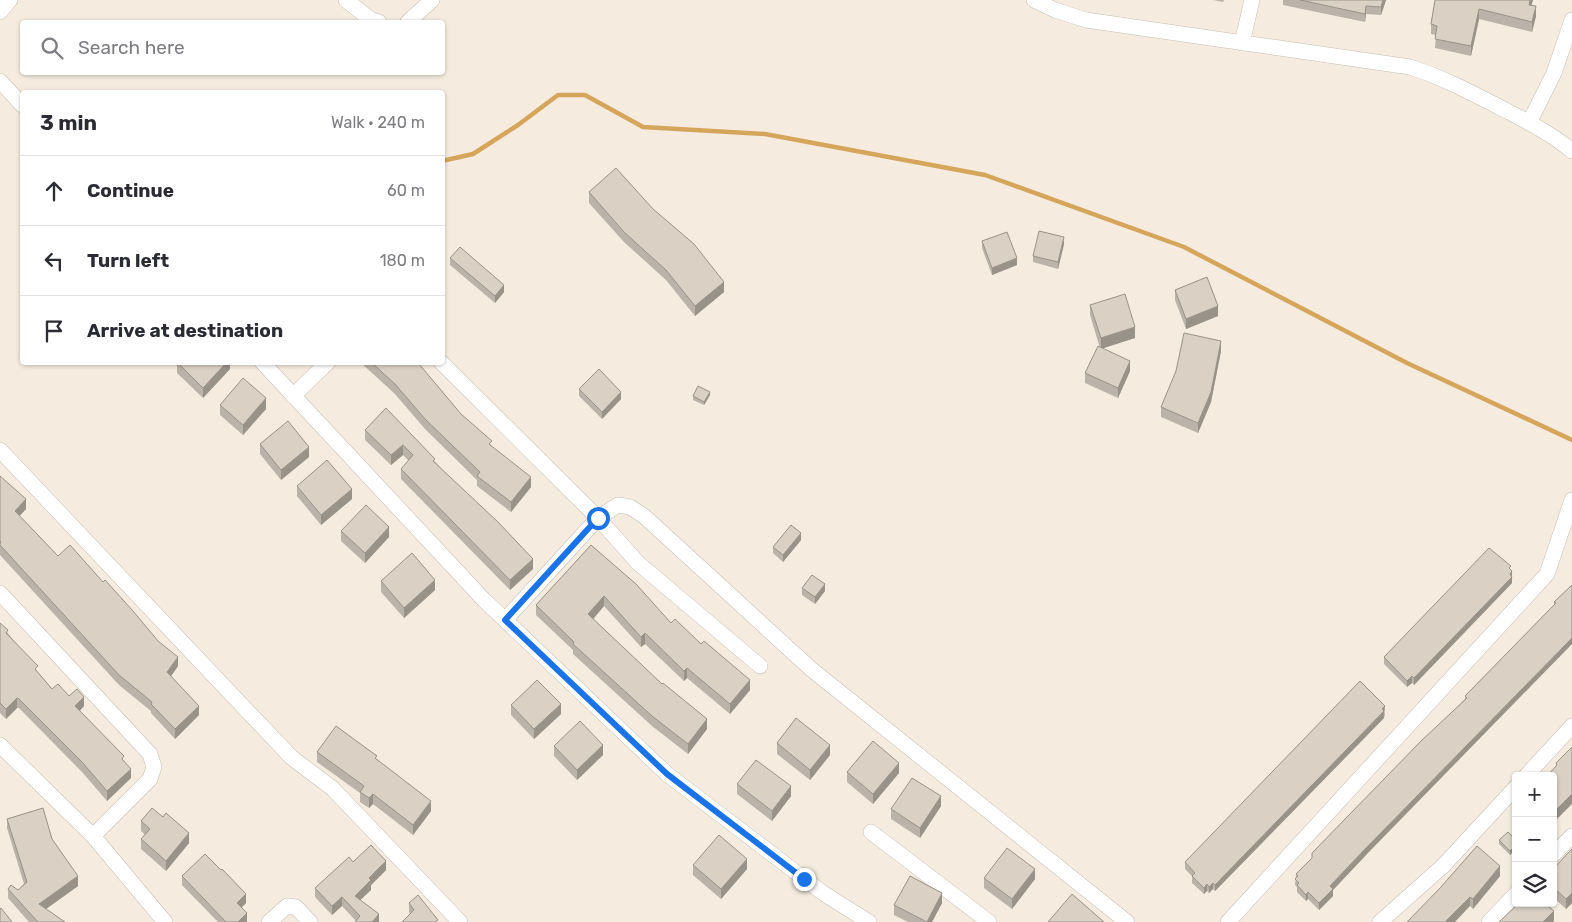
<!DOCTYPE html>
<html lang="en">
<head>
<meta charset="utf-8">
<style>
	:root { --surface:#fff; --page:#f7f7f7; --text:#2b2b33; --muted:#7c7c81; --line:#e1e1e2 }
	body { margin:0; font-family:Rubik,sans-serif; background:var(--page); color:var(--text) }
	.controls { position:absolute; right:15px; bottom:15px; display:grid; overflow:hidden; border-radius:5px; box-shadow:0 1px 4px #0004 }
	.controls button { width:45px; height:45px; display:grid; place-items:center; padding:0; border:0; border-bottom:1px solid var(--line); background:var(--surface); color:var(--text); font:25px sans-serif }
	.stop { position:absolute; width:15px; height:15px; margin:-11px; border:4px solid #1a73e8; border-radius:50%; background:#fff }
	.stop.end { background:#1a73e8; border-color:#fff; box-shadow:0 1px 5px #0008 }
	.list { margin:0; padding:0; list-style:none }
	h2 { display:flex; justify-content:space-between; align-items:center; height:65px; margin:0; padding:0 20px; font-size:21px }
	h2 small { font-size:16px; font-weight:400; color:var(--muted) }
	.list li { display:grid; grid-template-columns:32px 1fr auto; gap:15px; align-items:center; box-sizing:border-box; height:70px; padding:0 20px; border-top:1px solid var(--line) }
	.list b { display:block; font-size:19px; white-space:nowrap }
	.list em { font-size:16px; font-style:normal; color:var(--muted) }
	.icon { flex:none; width:28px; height:28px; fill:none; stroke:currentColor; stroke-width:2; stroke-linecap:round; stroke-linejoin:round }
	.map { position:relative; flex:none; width:1572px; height:922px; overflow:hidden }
	.search { position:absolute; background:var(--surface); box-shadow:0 1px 4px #0004; left:20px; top:20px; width:425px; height:55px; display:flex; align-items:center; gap:12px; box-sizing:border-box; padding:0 18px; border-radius:5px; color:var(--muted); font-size:19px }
	.panel { position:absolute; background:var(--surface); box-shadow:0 1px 4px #0004; left:20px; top:90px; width:425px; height:275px; border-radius:5px }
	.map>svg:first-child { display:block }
</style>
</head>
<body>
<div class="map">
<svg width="1572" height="922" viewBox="0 0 1572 922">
	<rect width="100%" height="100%" fill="#f5ecdf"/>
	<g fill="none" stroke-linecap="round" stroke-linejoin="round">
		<polyline stroke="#d6a55c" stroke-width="4.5" points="442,161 473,154 518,125 558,95 585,95 643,127 765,134 985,175 1184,247 1407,363 1572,440"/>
		<g stroke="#c6bdb1" stroke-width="16">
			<g id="street">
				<polyline points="346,0 370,19 379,22"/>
				<path d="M1034,0L1055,10L1086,20L1410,67C1444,78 1474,94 1505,110C1528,122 1552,134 1572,151"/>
				<polyline points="0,12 10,0"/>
				<polyline points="408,22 432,0"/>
				<polyline points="1242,43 1252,0"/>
				<polyline points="0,81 22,105"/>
				<polyline points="1529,123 1554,73 1572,20"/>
				<polyline points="262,362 484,600 667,774 823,893 869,922"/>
				<polyline points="441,362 598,518 618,505 630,507 644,516 811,669 1127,922"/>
				<polyline points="293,396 328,362"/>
				<polyline points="0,450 291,757 332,788 460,922"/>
				<polyline points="0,593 150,754 154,767 150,779 93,836"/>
				<polyline points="505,620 598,518 638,563 760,666"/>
				<polyline points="0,745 93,836 165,922"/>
				<polyline points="1526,776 1572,726"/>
				<polyline points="871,832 989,922"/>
				<polyline points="1553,855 1572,836"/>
				<polyline points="269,922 287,906 296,907 310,922"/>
				<polyline points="1228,922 1547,574 1572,500"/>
				<polyline points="1380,922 1443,866 1516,787"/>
				<polyline points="1489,922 1516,894"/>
			</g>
		</g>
		<use href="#street" stroke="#fff" stroke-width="15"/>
	</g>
	<g fill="#bbb3a9">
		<polygon points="1213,0 1224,0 1223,2"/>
		<polygon points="1283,0 1386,0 1381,15 1366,14 1365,22 1283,5"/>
		<polygon points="1435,0 1533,0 1531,5 1536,16 1532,32 1479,19 1471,56 1435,48 1436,35 1431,34 1431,24"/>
		<polygon points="589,192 724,292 695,316 666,280 624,242 589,203"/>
		<polygon points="982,241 1017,265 992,275 982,248"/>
		<polygon points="1064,244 1058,269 1033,262 1033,256"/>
		<polygon points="450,258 504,292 495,303 450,265"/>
		<polygon points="1175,290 1218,316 1186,329 1175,300"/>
		<polygon points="1090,305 1135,338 1102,348 1130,371 1118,398 1085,383 1085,373 1100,348 1090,315"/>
		<polygon points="1221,351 1211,402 1198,433 1161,417 1161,407"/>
		<polygon points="230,362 230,369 203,398 177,373 177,363"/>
		<polygon points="360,362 417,362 461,414 531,487 511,512 477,486 477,480 425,429 395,394"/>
		<polygon points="579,389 621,399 602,419 579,396"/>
		<polygon points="710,395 704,405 693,400 693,396"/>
		<polygon points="220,405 266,409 243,435 220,415"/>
		<polygon points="386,408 533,569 510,590 401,479 401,469 409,461 403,455 391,465 365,440 365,430"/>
		<polygon points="260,444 309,457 281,480 260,454"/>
		<polygon points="0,476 26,509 19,516 58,556 178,666 171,676 199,715 175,739 151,713 151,711 119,685 0,555"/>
		<polygon points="297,486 352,499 321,525 297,496"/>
		<polygon points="341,531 389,537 365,563 341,541"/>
		<polygon points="801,540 783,562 773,553 773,547"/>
		<polygon points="591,545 671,623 750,690 730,714 687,678 684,681 645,644 641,647 604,606 593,619 707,729 688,754 652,726 573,654 573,650 536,615 536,605"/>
		<polygon points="1511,570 1512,571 1512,583 1414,685 1412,683 1407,687 1384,664 1384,657"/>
		<polygon points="381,581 435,590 404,618 381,592"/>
		<polygon points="1572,585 1366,855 1333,890 1333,896 1319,910 1308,899 1306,901 1297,892 1297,887 1295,885 1296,874 1312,858 1465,699 1465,696 1554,605 1554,602"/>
		<polygon points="802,588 825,591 815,604 802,595"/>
		<polygon points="0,623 38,672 52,689 69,696 84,706 80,711 124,762 131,778 107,801 82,772 19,708 17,708 6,719 0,713"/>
		<polygon points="511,705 561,714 534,739 511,715"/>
		<polygon points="1385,713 1384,718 1215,891 1213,889 1209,893 1207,891 1204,894 1192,883 1192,876 1185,869 1185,862"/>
		<polygon points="777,743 830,755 810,780 777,754"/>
		<polygon points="554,746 603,755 577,780 554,756"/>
		<polygon points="317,752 377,759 431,811 413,835 373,804 369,808 360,802 360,793 317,762"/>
		<polygon points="847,772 899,773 873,804 847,782"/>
		<polygon points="737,784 791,796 772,821 737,794"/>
		<polygon points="941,806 920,838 891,819 891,809"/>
		<polygon points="163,817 189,843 166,871 141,849 141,839 145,835 141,831 141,821"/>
		<polygon points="7,819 52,839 78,886 46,909 65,922 29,922 8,898 8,889 18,890 24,884 7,828"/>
		<polygon points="1499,840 1516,840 1510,855 1499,844"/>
		<polygon points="1572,849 1572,903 1566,909 1553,897 1553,869"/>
		<polygon points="353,862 386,870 371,885 371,890 360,900 379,922 356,921 342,906 332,915 315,897 315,888"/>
		<polygon points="693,865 747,869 721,899 693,875"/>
		<polygon points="182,876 246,903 242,907 247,922 218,922 182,885"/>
		<polygon points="1500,876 1473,909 1470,906 1407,922"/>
		<polygon points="984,878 1035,879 1012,909 984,888"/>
		<polygon points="409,903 438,922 410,914 409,912"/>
		<polygon points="942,903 932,922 908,922 894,915 894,905"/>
	</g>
	<g fill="#999289">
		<polygon points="1383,0 1386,0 1381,15 1381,7"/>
		<polygon points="1530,0 1533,0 1529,14 1529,5"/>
		<polygon points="1366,6 1366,14 1365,22 1365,14"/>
		<polygon points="1536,6 1536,16 1532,32 1532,22"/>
		<polygon points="1479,9 1479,19 1471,56 1471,46"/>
		<polygon points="1064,237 1064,244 1058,269 1058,262"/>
		<polygon points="1017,258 1017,265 992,275 992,268"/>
		<polygon points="724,282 724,292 695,316 695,306"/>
		<polygon points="504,285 504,292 495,303 495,296"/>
		<polygon points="1218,306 1218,316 1186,329 1186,319"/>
		<polygon points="1135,327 1135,338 1101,349 1101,338"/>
		<polygon points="1221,341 1221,351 1211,402 1198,433 1198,423"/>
		<polygon points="1130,361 1130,371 1118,398 1118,388"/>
		<polygon points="227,362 230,362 230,369 203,398 203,388"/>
		<polygon points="621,392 621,399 602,419 602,412"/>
		<polygon points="710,392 710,395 704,405 704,402"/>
		<polygon points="266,398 266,409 243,435 243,425"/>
		<polygon points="403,445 403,455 391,465 391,455"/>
		<polygon points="309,447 309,457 281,480 281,470"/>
		<polygon points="531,477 531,487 511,512 511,502"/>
		<polygon points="352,489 352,499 321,525 321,515"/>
		<polygon points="26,499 26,509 15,521 15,511"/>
		<polygon points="389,527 389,537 365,563 365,553"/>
		<polygon points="801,533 801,540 783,562 783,555"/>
		<polygon points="533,559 533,569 510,590 510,580"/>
		<polygon points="1512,571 1512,583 1414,685 1414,678"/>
		<polygon points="435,580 435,590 404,618 404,608"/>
		<polygon points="825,584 825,591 815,604 815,597"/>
		<polygon points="604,596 604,606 588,625 588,614"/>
		<polygon points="645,633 645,644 641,647 641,637"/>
		<polygon points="1572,638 1572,644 1366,855 1333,890 1333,896 1319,910 1319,903 1330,886 1366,848"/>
		<polygon points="178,657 178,666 167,682 167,672"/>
		<polygon points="687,668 687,678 684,681 684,671"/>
		<polygon points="1412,676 1412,683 1407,687 1407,681"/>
		<polygon points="750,680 750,690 730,714 730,704"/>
		<polygon points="84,697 84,706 75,716 75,706"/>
		<polygon points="17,698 17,708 6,719 6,709"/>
		<polygon points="561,704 561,714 534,739 534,729"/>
		<polygon points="199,706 199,715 175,739 175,729"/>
		<polygon points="1385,706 1384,718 1215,891 1215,885"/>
		<polygon points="707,719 707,729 688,754 688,744"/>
		<polygon points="603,745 603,755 577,780 577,770"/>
		<polygon points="830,745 830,755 810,780 810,770"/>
		<polygon points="899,763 899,773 873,804 873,794"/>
		<polygon points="131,769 131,778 107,801 107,791"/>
		<polygon points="791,786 791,796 772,821 772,811"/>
		<polygon points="373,794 373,804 369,808 369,798"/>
		<polygon points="1572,794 1572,804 1553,823 1553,813"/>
		<polygon points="941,796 941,806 920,838 920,828"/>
		<polygon points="431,801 431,811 413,835 413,825"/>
		<polygon points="189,833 189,843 166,871 166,861"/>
		<polygon points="1516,845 1516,849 1510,855 1510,851"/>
		<polygon points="747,859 747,869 721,899 721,889"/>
		<polygon points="386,861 386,870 371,885 371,890 355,905 355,896 369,878"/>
		<polygon points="1500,866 1500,876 1473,909 1473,899"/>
		<polygon points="1035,869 1035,879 1012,909 1012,899"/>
		<polygon points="78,876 78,886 39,914 39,904"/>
		<polygon points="1213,883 1213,889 1209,893 1209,887"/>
		<polygon points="1207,884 1207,891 1204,894 1204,888"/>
		<polygon points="1308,892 1308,899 1306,901 1306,895"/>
		<polygon points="942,893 942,903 932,922 927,922"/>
		<polygon points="1572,893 1572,903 1566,909 1566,899"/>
		<polygon points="246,894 246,903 237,912 237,903"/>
		<polygon points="342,897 342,906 332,915 332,906"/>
		<polygon points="1470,897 1470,906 1455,922 1446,922 1446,921"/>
		<polygon points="1554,911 1554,921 1553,922 1543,922"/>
		<polygon points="247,913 247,922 238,922"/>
		<polygon points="379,914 379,922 372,922"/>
	</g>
	<g fill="#dad0c4" stroke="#999289">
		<polygon points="1300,0 1383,0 1381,7 1366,6 1365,14"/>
		<polygon points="1435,0 1530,0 1529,5 1536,6 1532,22 1479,9 1471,46 1435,39 1437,26 1431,24"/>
		<polygon points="616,168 653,209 694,244 724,282 695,306 666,270 624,232 589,192"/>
		<polygon points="1039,231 1064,237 1058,262 1033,256"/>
		<polygon points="1007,232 1017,258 992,268 982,241"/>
		<polygon points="460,247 504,285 495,296 450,258"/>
		<polygon points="1207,277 1218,306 1186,319 1175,290"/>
		<polygon points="1125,294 1135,327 1101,338 1090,305"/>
		<polygon points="1184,333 1221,341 1211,392 1198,423 1161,407 1176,371"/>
		<polygon points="1098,346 1130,361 1118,388 1085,373"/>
		<polygon points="177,362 227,362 203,388"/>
		<polygon points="371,362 417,362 419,364 461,414 492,441 489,444 531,477 511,502 477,476 480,472 425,419 395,384"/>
		<polygon points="599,369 621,392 602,412 579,389"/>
		<polygon points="243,378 266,398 243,425 220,405"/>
		<polygon points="698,386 710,392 704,402 693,396"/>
		<polygon points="386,408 435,459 433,461 498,522 533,559 510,580 401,469 413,455 403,445 391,455 365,430"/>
		<polygon points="288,421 309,447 281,470 260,444"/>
		<polygon points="327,460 352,489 321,515 297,486"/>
		<polygon points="0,476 26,499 15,511 58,556 70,545 103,582 105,580 133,611 158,641 178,657 167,672 199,706 175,729 151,704 152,702 119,675 0,545 0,544 1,542 0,541"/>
		<polygon points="366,505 389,527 365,553 341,531"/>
		<polygon points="791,525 801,533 783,555 773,547"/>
		<polygon points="591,545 636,584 671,623 675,619 701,644 704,641 750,680 730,704 687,668 684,671 645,633 641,637 604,596 588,614 662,684 663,683 707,719 688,744 652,716 573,644 574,642 536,605"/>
		<polygon points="1489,548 1511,566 1509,568 1512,571 1510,574 1512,577 1414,678 1412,676 1407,681 1384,657"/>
		<polygon points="412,553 435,580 404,608 381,581"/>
		<polygon points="812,575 825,584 815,597 802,588"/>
		<polygon points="1572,585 1572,638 1366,848 1330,886 1333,889 1319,903 1308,892 1306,895 1297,885 1299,883 1295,879 1298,876 1296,874 1312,858 1312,853 1421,741 1467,698 1465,696 1556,603 1554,602"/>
		<polygon points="0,623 8,630 6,633 38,666 35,669 52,689 58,684 69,696 77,689 84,697 75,706 124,756 122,759 131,769 107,791 82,762 19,699 17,698 6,709 0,703"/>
		<polygon points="537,680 561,704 534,729 511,705"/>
		<polygon points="1360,681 1385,706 1382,709 1384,711 1215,885 1213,883 1209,887 1207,884 1204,888 1192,876 1195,873 1185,862"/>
		<polygon points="796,718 830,745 810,770 777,743"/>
		<polygon points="580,721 603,745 577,770 554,746"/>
		<polygon points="336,726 377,756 375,758 431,801 413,825 373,794 369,798 360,792 364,786 317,752"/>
		<polygon points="873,741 899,763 873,794 847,772"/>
		<polygon points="1572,747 1572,794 1553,813 1553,776 1547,776 1557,765 1556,763"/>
		<polygon points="756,760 791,786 772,811 737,784"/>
		<polygon points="912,778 941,796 920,828 891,809"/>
		<polygon points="43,808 52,839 78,876 39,904 65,922 38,922 8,889 11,885 18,890 27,882 7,819"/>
		<polygon points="152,808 163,817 166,813 189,833 166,861 141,839 150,829 141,821"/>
		<polygon points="1508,832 1516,840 1516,845 1510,851 1499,840"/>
		<polygon points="719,835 747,859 721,889 693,865"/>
		<polygon points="371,845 386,861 369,878 371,880 355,896 379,914 372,922 355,922 360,916 342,897 332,906 315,888 349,857 353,862"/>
		<polygon points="1477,846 1500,866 1473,899 1470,897 1446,921 1447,922 1407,922 1441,887"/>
		<polygon points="1007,848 1035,869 1012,899 984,878"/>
		<polygon points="1572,849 1572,893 1566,899 1553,887 1553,869"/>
		<polygon points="205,854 221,870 222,869 246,894 237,903 247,913 238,922 226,922 182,876"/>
		<polygon points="910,876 942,893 927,922 894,905"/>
		<polygon points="1072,894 1104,922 1048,922"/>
		<polygon points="418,895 438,920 435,922 402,922 414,910 409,903"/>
		<polygon points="1519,903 1544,903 1554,911 1543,922 1499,922"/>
		<polygon points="1,908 12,922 0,922 0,910"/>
	</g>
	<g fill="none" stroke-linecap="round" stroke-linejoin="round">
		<polyline stroke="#1a73e8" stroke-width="6" points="598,518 505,620 667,774 804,879"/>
	</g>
</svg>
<div class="controls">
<button>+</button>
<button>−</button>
<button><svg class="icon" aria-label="layers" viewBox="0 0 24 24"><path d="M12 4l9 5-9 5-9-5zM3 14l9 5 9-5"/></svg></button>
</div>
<div class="stop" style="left:598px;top:518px"></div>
<div class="stop end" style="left:804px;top:879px"></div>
<div class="search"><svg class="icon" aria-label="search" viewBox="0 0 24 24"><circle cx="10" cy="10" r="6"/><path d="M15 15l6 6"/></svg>Search here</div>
<section class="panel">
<h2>3 min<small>Walk · 240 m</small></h2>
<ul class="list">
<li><svg class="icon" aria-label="ahead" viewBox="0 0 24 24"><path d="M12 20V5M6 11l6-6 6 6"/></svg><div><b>Continue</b></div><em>60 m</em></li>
<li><svg class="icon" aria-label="left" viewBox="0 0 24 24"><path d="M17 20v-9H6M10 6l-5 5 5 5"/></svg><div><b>Turn left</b></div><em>180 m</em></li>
<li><svg class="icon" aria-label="arrive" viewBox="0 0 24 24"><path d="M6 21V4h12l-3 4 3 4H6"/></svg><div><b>Arrive at destination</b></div></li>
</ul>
</section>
</div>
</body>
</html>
